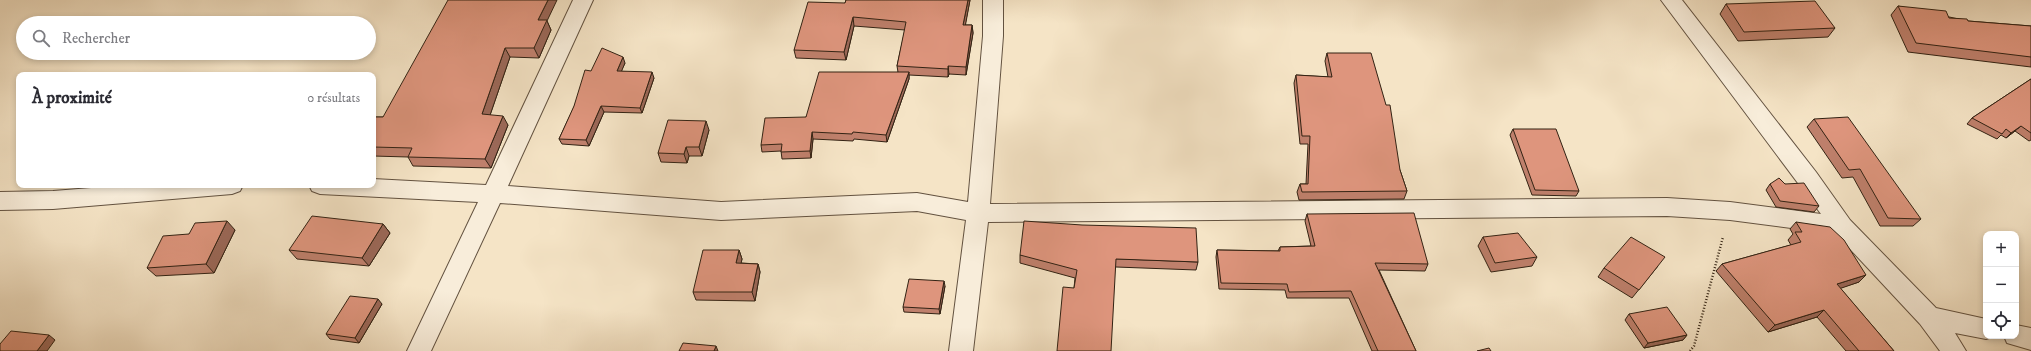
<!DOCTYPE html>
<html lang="fr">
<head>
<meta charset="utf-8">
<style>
	:root { --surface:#fff; --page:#f2f2f3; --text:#2b2b33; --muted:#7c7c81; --line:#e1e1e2 }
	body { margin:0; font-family:"IM FELL DW Pica",serif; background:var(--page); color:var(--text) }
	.controls { position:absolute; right:12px; bottom:12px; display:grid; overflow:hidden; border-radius:8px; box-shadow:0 2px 6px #0003 }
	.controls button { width:36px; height:36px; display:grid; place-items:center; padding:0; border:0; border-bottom:1px solid var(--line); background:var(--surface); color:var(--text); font:20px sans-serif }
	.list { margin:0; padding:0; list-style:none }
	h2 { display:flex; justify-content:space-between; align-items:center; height:52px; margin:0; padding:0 16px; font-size:17px }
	h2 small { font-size:13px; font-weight:400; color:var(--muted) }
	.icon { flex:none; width:22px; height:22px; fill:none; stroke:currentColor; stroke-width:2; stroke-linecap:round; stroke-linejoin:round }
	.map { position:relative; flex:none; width:2031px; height:351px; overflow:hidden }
	.search { position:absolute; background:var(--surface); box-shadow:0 2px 6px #0003; left:16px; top:16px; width:360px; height:44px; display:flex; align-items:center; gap:10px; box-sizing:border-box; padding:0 14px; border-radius:22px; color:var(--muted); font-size:15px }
	.panel { position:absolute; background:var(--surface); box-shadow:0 2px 6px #0003; left:16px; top:72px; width:360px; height:116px; border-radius:8px }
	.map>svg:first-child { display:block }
</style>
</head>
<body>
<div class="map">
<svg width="2031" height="351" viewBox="0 0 2031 351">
	<rect width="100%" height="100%" fill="#f5e4c6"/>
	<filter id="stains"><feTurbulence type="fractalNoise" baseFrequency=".005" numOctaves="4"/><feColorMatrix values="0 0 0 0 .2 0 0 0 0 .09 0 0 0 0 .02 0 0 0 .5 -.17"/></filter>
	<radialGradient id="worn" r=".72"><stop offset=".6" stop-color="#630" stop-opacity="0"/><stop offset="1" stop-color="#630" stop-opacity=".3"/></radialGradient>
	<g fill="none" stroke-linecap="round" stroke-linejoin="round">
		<g stroke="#635240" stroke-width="2">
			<g id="street">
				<polygon points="573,0 593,0 508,186 721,202 917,193 968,202 983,36 983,0 1003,0 1003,36 990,204 1667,198 1730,202 1821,214 1661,0 1682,0 1816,172 1850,220 1936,308 1986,319 1986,336 1995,336 1986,339 1955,333 1966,351 1940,351 1920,324 1836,234 1730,220 1667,216 988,222 973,351 949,351 966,220 917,211 721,220 500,203 431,351 407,351 478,202 320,194 312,191 309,185 373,185 373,179 486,185"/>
				<polygon points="129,185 243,185 240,191 232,194 53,209 0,210 0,192 53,191"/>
				<polygon points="2016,325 2031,328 2031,350 2007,343 2004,336 2016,336"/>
			</g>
		</g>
		<polyline stroke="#322213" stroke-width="2.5" stroke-dasharray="1 2" stroke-linecap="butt" points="1690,351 1694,346 1723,237"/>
		<use href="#street" fill="#f8edda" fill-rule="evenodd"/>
	</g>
	<g fill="#bf806c" stroke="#322213">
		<polygon points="846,0 970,0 965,25 972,25 973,33 966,75 949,74 948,77 909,75 909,79 887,142 854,139 853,141 813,139 811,158 782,159 781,151 762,152 761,145 806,117 898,72 897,66 905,30 854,26 846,60 796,58 794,50 845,3"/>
		<polygon points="1726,4 1835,28 1828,37 1738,41 1720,14"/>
		<polygon points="1898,6 1968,21 2031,26 2031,67 1908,52 1891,15"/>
		<polygon points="547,21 551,30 539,58 510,57 490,115 508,125 491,168 413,166 408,157 373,156 373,117 383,117"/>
		<polygon points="1327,53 1400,170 1407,191 1404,199 1299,200 1297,192 1300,184 1306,184 1308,144 1300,144 1294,83 1296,75 1328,77 1325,61"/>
		<polygon points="625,63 621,71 654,78 642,113 604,112 589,146 562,144 559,139 591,71"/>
		<polygon points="2031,79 2031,140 2029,141 2015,131 2006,138 2001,135 1997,139 1967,124 1972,118"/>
		<polygon points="1814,119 1921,219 1913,226 1880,226 1853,177 1842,178 1807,127"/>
		<polygon points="1513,129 1579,191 1576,196 1532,195 1510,135"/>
		<polygon points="709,130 702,156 689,156 687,163 661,162 658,153"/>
		<polygon points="1770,184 1785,184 1819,206 1814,212 1776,207 1766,190"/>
		<polygon points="1307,214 1428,264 1425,271 1379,270 1416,351 1372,351 1349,298 1287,298 1285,290 1219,289 1216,257 1217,250 1278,251 1280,247 1311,246 1305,221"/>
		<polygon points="1796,222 1866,275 1859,282 1840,288 1894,351 1846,351 1817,317 1768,332 1716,271 1722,264 1791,245 1788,240 1793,234 1790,229"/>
		<polygon points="383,224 390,233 369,266 297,259 289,250"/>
		<polygon points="235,230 214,273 156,276 147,268 189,234"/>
		<polygon points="1483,237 1537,257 1532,266 1491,272 1478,246"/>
		<polygon points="739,250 742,259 741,263 758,264 760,272 755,301 696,300 693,292"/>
		<polygon points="1020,255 1198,262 1196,270 1116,267 1074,288 1075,278 1020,263"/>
		<polygon points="1658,266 1632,298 1598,277 1604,268"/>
		<polygon points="945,286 940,314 904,312 903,307"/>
		<polygon points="382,304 359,343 330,339 326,334"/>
		<polygon points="1629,314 1687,335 1683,340 1644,348 1625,320"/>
	</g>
	<g fill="#9b6858" stroke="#322213">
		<polygon points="548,0 557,0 547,21 551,30 539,58 534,48 538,20"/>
		<polygon points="968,0 970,0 964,33 963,25"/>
		<polygon points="853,17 854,26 846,60 844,52"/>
		<polygon points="972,25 973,33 966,75 966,67"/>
		<polygon points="505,48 510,57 487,124 482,114"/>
		<polygon points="623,57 625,63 619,77 617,71"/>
		<polygon points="948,66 949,74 948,77"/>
		<polygon points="652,72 654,78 642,113 640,108"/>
		<polygon points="909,72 909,79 887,142 886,135"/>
		<polygon points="601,106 604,112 589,146 586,140"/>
		<polygon points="503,116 508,125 491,168 485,159"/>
		<polygon points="706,121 709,130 702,156 699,147"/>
		<polygon points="2021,126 2015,131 2006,138 2011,133"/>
		<polygon points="812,132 813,139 811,158 810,151"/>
		<polygon points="686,147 689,156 687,163 684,154"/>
		<polygon points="227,221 235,230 214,273 206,264"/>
		<polygon points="383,224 390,233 369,266 362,258"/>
		<polygon points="739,250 742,259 739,272 736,263"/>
		<polygon points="758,264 760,272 755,301 752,292"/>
		<polygon points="1866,275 1859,282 1830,292 1837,284"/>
		<polygon points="944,281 945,286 940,314 939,309"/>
		<polygon points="378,299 382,304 359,343 355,338"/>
		<polygon points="1824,310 1817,317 1768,332 1775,325"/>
		<polygon points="49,335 55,340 47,351 37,351"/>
		<polygon points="1687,335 1683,340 1644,348 1648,343"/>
		<polygon points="716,346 718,351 714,351"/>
	</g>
	<g fill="#de957d" stroke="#322213">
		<polygon points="448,0 548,0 538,20 547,20 534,48 505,48 482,114 503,116 485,159 408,157 412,148 373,147 373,117 383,117"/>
		<polygon points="846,0 968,0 963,25 972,25 966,67 948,66 948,69 897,66 906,22 853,17 844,52 794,50 808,2 845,3"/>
		<polygon points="1815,1 1835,28 1744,32 1726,4"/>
		<polygon points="1898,6 1946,11 1949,18 1967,19 1968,21 2031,26 2031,57 1916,43"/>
		<polygon points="602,48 623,57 617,71 652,72 640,108 601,106 586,140 559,139 574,106 585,70 591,71"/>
		<polygon points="1327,53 1371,53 1386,105 1390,105 1400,170 1407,191 1302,192 1300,184 1308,184 1310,136 1302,136 1296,75 1332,77"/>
		<polygon points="819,72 909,72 886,135 853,132 852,134 812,132 810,151 781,152 782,144 761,145 765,118 806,117"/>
		<polygon points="2031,79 2031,133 2021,126 2011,133 2006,129 2002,134 1972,118"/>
		<polygon points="1848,117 1921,219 1888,218 1860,169 1849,170 1814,119"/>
		<polygon points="668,120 706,121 699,147 686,147 684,154 658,153"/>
		<polygon points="1513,129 1556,129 1579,191 1535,190"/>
		<polygon points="1779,178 1785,184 1804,183 1819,206 1780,201 1770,184"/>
		<polygon points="1414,213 1428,264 1375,263 1416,351 1378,351 1351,291 1289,292 1287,284 1221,283 1217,250 1280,251 1280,247 1315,246 1307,214"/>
		<polygon points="312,216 383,224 362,258 289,250"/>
		<polygon points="227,221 206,264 147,268 163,236 189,234 195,223"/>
		<polygon points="1024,221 1082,225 1196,228 1198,262 1116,259 1111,351 1057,351 1063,287 1074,288 1077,270 1020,255"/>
		<polygon points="1796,222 1830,227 1844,240 1866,275 1837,284 1894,351 1859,351 1824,310 1775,325 1722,264 1801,242 1795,232 1802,232"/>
		<polygon points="1518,233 1537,257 1495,263 1483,237"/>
		<polygon points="1631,237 1665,257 1639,290 1604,268"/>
		<polygon points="703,250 739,250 736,263 758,264 752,292 693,292"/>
		<polygon points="909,279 944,281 939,309 903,307"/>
		<polygon points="350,296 378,299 355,338 326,334"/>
		<polygon points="1667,307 1687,335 1648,343 1629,314"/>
		<polygon points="11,331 49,335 37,351 0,351 0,344"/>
		<polygon points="683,343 716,346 714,351 679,351"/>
		<polygon points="1489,348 1491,351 1477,351"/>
	</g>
	<rect width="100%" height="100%" filter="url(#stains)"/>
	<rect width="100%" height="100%" fill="url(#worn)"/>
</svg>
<div class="controls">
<button>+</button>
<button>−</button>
<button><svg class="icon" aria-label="locate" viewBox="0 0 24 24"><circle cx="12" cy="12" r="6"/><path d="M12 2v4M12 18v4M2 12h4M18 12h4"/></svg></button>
</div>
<div class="search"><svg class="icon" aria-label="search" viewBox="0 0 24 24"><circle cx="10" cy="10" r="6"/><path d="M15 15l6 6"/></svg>Rechercher</div>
<section class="panel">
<h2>À proximité<small>0 résultats</small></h2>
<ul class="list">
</ul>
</section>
</div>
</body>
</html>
